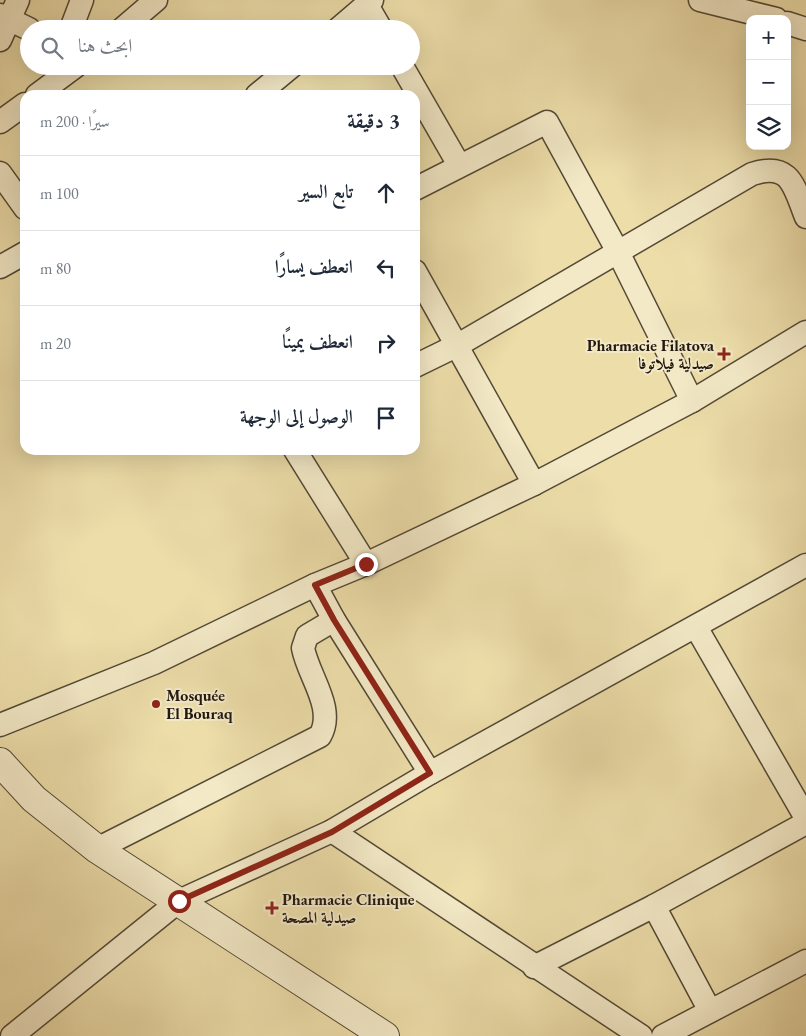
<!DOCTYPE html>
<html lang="ar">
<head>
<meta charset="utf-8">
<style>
	:root { --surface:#fff; --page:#f2f2f3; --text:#1f2937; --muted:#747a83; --line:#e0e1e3 }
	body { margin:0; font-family:"EB Garamond",Amiri,serif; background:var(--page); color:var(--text); direction:rtl }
	.controls { position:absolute; right:15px; top:15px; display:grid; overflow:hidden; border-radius:10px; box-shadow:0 5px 20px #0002 }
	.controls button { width:45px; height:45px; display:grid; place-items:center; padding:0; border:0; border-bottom:1px solid var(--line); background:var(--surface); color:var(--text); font:25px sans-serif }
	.stop { position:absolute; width:15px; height:15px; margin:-11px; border:4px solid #8f2418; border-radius:50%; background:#fff }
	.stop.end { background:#8f2418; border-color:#fff; box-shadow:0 1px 5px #0008 }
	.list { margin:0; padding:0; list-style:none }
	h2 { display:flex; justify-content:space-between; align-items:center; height:65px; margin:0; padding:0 20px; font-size:21px }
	h2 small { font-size:16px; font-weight:400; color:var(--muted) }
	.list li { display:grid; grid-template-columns:32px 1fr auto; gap:15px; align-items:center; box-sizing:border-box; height:75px; padding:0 20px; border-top:1px solid var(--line) }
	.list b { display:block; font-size:19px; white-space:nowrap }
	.list em { font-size:16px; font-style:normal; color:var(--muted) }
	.icon { flex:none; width:28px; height:28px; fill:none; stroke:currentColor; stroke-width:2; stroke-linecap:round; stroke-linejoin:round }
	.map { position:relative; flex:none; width:806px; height:1036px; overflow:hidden; direction:ltr }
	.search { position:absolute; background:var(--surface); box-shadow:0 5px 20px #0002; left:20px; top:20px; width:400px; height:55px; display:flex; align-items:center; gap:12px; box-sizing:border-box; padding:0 18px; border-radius:28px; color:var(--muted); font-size:19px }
	.panel { position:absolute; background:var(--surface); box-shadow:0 5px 20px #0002; left:20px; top:90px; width:400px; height:365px; border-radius:15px; direction:rtl }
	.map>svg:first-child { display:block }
</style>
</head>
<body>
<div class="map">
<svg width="806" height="1036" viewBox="0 0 806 1036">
	<rect width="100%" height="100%" fill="#ecdda9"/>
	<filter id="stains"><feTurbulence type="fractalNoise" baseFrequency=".004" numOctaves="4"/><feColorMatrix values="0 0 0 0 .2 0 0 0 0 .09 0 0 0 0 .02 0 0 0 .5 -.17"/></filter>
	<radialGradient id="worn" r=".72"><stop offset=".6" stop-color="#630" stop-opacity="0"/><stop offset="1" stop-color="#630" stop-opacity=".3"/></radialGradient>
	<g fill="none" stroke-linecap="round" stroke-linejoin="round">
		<g stroke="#544936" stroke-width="25">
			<g id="minor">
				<polyline points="700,0 776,19"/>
				<polyline points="367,5 381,29"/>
				<polyline points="0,15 29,29"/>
				<polyline points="787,23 806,29"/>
				<polyline points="71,29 82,0"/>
				<polyline points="122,29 156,0"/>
				<polyline points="338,29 372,0"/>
				<polyline points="0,40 18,0"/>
				<polyline points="402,66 459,165"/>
				<polyline points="37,95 76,66"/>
				<polyline points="257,95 292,66"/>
				<polyline points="0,122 25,104"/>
				<polyline points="0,173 25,208"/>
				<polyline points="415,189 547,122 618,252 692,401"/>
				<polyline points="0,267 25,253"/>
				<polyline points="415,271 534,484"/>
				<path d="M415,366L458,345L752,174C791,161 794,187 806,217"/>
				<polyline points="295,450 366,564"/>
				<polyline points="315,585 334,620 430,773"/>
				<polyline points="696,627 806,818"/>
				<polyline points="0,725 154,663 315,585 366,564 534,484 692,401 806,332"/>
				<polyline points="332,831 641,1036"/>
				<path d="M97,849L320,736C336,708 308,676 303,648L307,636L334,620"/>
				<polyline points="654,906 710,1011"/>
				<polyline points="534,967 654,906 806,823"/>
				<polyline points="12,1036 179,901 332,831 430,773 806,565"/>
				<polyline points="663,1036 806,961"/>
			</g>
		</g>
		<g stroke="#544936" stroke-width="30">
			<polyline id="tertiary" points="0,762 34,799 97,849 385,1036"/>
		</g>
		<use href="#minor" stroke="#f3e9c7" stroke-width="22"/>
		<use href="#tertiary" stroke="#f3e9c7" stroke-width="28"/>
	</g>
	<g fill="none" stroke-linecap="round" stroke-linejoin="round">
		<polyline stroke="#8f2418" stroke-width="6" points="179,901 332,832 430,773 334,620 315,585 366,564"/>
	</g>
	<g fill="#8f2418" stroke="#f3e9c7" stroke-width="2">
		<path d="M721.5 346.5h5v5h5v5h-5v5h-5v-5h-5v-5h5z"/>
		<circle cx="156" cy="704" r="5"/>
		<path d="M269.5 900.5h5v5h5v5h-5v5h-5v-5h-5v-5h5z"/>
	</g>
	<g text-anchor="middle" stroke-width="4" stroke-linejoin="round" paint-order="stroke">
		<g font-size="16" font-weight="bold" fill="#221810" stroke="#f3e9c7" text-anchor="start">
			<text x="714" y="351" text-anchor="end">Pharmacie Filatova<tspan x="714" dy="18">صيدلية فيلاتوفا</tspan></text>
			<text x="166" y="701">Mosquée<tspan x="166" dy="18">El Bouraq</tspan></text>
			<text x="282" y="905">Pharmacie Clinique<tspan x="282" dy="18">صيدلية المصحة</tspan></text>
		</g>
	</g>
	<rect width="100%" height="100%" filter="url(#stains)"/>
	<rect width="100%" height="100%" fill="url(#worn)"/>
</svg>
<div class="controls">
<button>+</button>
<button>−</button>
<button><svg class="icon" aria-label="layers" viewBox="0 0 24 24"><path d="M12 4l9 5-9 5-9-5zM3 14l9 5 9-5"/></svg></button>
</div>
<div class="stop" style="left:179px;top:901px"></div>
<div class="stop end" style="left:366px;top:564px"></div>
<div class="search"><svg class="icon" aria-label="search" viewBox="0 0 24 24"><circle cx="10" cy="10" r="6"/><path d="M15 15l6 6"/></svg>ابحث هنا</div>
<section class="panel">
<h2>3 دقيقة<small>سيرًا · 200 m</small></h2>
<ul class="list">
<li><svg class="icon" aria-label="ahead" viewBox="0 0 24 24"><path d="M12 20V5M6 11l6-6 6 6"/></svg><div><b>تابع السير</b></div><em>100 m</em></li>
<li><svg class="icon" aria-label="left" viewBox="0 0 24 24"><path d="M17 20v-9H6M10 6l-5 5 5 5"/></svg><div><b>انعطف يسارًا</b></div><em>80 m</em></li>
<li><svg class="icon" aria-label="right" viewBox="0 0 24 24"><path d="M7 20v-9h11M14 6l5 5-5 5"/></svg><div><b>انعطف يمينًا</b></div><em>20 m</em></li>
<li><svg class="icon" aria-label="arrive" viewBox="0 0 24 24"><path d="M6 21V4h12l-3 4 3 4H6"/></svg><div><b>الوصول إلى الوجهة</b></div></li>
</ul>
</section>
</div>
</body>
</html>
